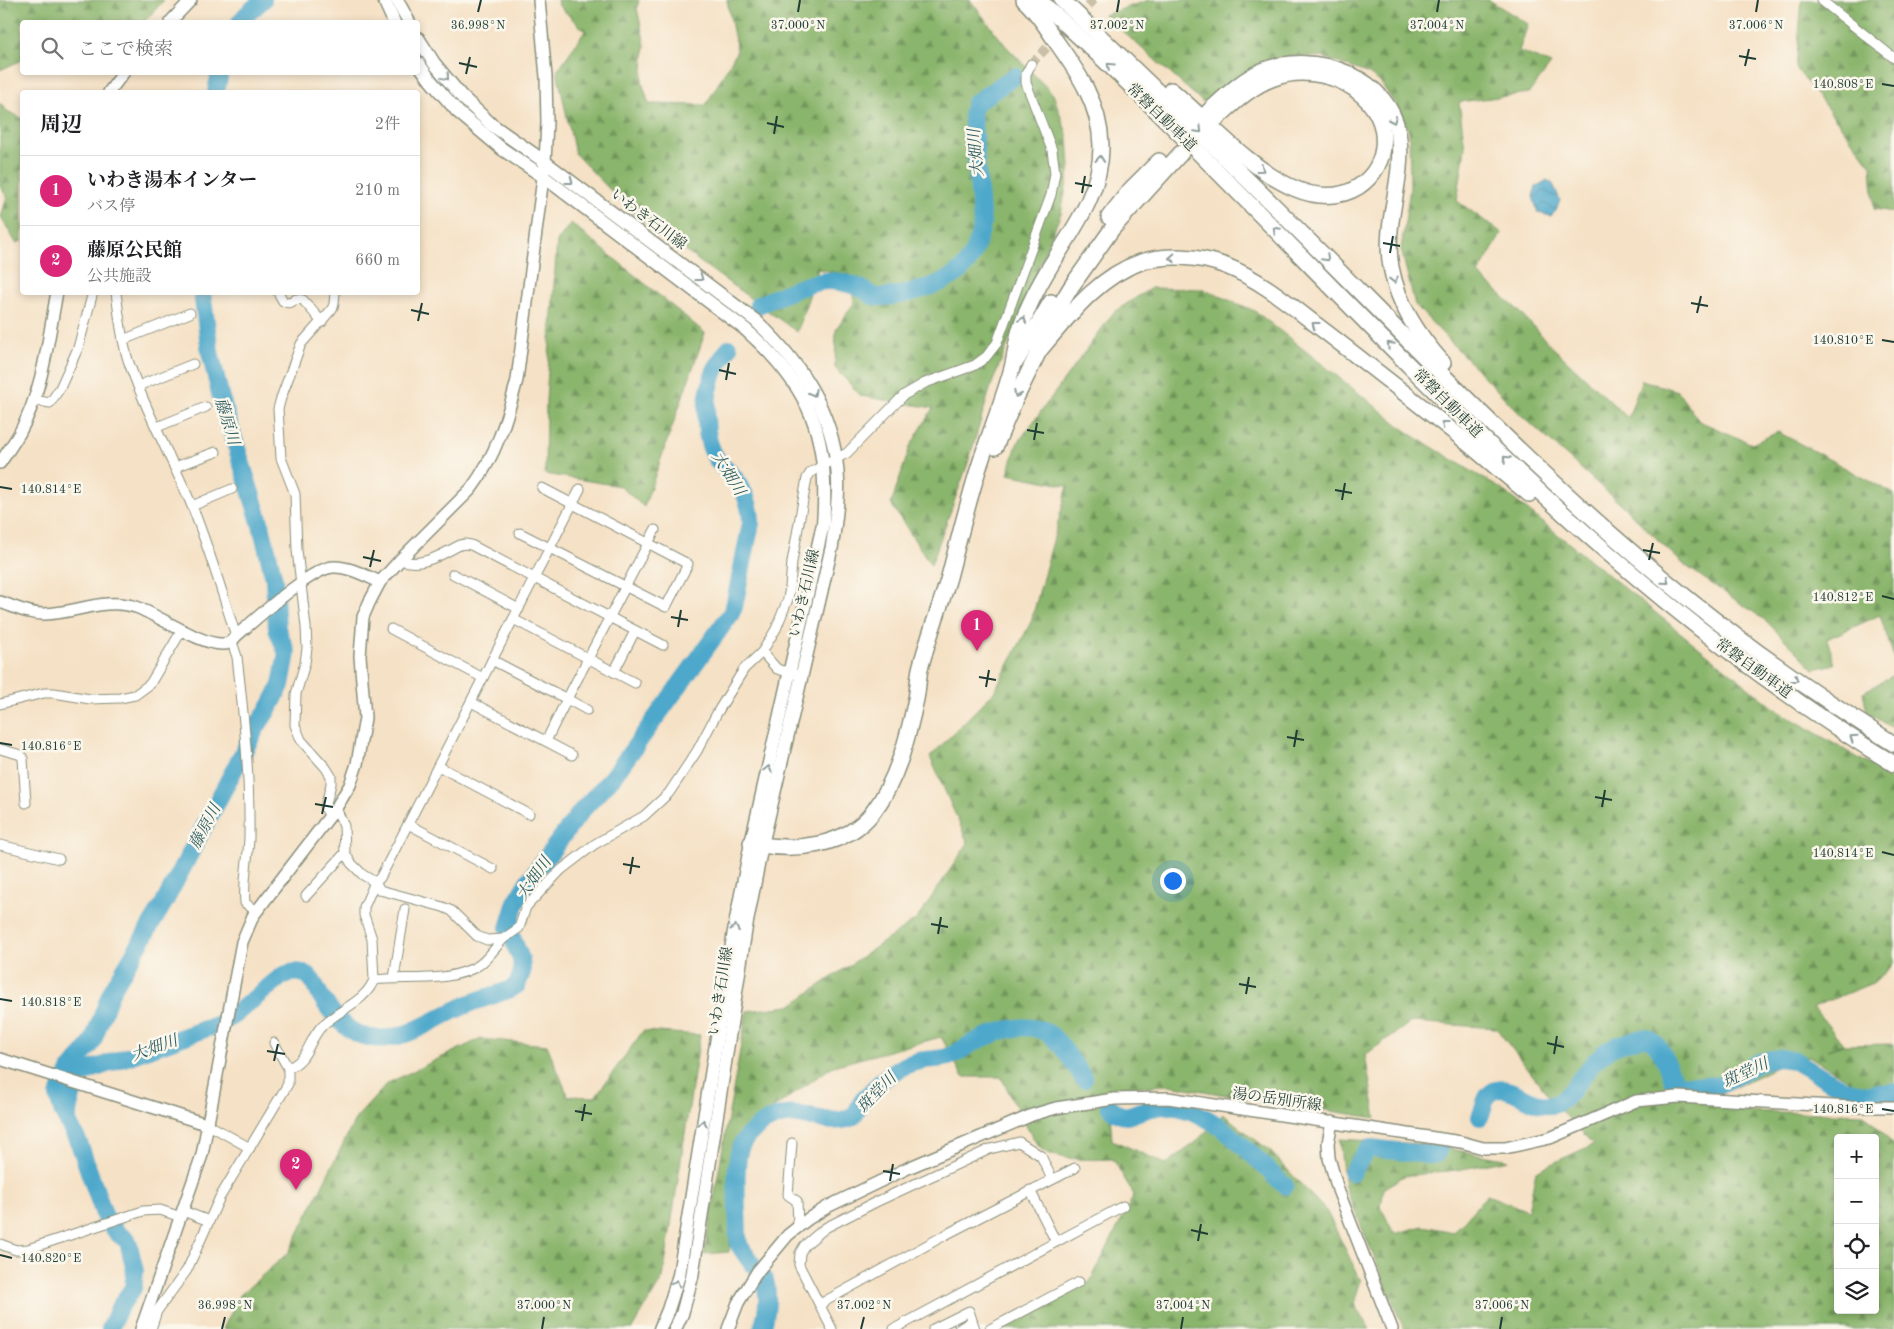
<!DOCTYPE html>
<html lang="ja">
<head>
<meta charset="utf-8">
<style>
	:root { --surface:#fff; --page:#f2f2f2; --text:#202124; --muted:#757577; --line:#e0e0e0; --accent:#db2777 }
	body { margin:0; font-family:"Old Standard TT","Noto Serif JP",serif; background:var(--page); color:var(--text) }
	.controls { position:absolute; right:15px; bottom:15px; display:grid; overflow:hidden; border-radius:5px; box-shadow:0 2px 8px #0003 }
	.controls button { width:45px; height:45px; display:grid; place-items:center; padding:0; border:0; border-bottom:1px solid var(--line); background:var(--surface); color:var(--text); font:25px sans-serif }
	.you { position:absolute; left:1172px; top:880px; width:18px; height:18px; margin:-12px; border:4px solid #fff; border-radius:50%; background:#1a73e8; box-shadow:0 0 0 8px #1a73e833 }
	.badge { display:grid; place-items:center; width:32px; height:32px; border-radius:50%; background:var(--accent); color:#fff; font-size:16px; font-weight:700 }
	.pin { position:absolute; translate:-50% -41px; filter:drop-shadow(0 1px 2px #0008) }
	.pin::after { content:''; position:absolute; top:26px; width:18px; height:15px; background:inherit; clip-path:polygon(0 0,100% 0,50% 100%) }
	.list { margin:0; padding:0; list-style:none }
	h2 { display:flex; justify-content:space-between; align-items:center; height:65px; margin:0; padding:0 20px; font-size:21px }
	h2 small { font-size:16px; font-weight:400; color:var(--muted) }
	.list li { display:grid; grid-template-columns:32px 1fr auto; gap:15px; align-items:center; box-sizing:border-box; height:70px; padding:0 20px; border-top:1px solid var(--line) }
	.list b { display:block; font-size:19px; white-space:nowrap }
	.list p { margin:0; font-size:16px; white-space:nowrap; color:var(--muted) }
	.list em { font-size:16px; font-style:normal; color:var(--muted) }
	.icon { flex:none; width:28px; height:28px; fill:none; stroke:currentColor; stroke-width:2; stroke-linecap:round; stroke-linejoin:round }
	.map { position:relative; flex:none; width:1894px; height:1329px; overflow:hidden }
	.search { position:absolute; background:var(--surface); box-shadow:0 2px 8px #0003; left:20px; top:20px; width:400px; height:55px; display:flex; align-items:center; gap:12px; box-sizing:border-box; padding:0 18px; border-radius:5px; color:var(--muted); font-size:19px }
	.panel { position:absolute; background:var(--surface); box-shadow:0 2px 8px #0003; left:20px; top:90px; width:400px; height:205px; border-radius:5px }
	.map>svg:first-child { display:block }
</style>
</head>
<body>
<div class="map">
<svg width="1894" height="1329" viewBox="0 0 1894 1329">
	<defs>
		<pattern id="forest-firs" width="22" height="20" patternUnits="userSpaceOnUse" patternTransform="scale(1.25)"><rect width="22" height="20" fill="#8ab56c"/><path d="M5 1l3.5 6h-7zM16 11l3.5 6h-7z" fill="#70945a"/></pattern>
		<pattern id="water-waves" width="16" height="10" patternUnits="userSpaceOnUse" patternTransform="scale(1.25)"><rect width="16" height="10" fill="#4ea8cb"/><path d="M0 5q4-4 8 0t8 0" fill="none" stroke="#408aa6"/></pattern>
	</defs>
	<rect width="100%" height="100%" fill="#fbf7ec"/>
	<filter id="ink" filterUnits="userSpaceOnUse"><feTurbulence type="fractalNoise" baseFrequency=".02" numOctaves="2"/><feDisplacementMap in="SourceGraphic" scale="10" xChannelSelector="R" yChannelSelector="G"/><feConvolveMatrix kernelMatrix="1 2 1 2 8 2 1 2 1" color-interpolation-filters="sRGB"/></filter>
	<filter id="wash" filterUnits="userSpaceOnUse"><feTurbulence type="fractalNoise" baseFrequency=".0096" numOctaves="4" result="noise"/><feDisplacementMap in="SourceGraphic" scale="20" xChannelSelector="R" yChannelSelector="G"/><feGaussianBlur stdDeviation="1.12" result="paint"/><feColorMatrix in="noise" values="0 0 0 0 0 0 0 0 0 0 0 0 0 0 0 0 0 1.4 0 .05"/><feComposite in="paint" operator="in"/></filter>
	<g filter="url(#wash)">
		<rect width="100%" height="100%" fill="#f5e1c5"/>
		<g fill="url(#forest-firs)" stroke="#547950" fill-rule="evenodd">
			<polygon points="0,0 164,0 144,22 22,22 22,60 0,70"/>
			<polygon points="557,0 639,0 637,8 645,45 642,82 649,104 706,105 737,51 727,0 970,0 1006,46 1053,94 1068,137 1070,167 1061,213 991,386 967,466 931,565 891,504 910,447 933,408 861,396 835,368 836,330 854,303 850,275 818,269 797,332 634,214 575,154 557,71 585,31 558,5"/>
			<polygon points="1149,0 1489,0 1528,24 1519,51 1551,64 1529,93 1459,102 1465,148 1457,201 1502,233 1478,274 1519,311 1549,344 1628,418 1642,380 1677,391 1699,421 1752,444 1778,432 1894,494 1894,658 1880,615 1827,639 1835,664 1814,669 1765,620 1683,564 1626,509 1520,414 1415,305 1401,249 1410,188 1409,132 1401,112 1380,82 1369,74 1322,57 1288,56 1245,72 1204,103 1104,15"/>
			<polygon points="1802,0 1894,0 1894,212 1874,209 1871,165 1796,68"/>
			<polygon points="0,103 7,111 22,118 22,241 16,243 1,217 7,197 0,186"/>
			<polygon points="571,223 705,333 644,507 620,486 545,474 546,400 557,241"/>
			<path d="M1151,288L1203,289L1255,311L1409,433L1501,489L1777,710L1894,779V964L1875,982L1813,1007L1843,1044L1828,1050L1843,1045L1894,1044V1099L1880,1100L1809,1056L1776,1067L1721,1094L1728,1111L1864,1114L1894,1145V1329H1404L1345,1187L1339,1139L1424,1144L1509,1160L1457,1170L1404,1176L1384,1188L1381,1207L1394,1234L1423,1226L1454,1232L1487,1195L1528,1211L1536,1171L1594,1144L1559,1109L1496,1028L1411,1022L1365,1055L1376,1118L1220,1094L1170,1085L1108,1088L1112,1140L1166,1164L1195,1143L1223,1114L1271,1152L1327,1212L1361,1281C1351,1307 1355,1307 1370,1329H1002L1090,1282L1134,1195L1113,1159C1094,1160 1057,1161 1041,1149C1034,1144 1007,1088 1001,1077H963L941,1037L833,1066L741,1131L729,1252L704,1254L747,1011L790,1006L917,919L968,843L930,757L994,692L1031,622L1068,486L1008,474L1017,444L1114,312ZM1838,1138H1875V1310H1838Z"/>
			<polygon points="1894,675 1894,729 1867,712 1863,692"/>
			<polygon points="643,1031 700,1035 663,1278 632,1329 223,1329 239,1296 289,1252 356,1118 388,1083 480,1039 547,1045 568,1096 595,1097"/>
		</g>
		<polygon fill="url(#water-waves)" stroke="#367280" points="1547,180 1553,184 1560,200 1556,211 1551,216 1538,213 1533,196 1536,187"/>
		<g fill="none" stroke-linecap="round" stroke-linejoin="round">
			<g stroke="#4ea8cb" stroke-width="18">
				<polyline points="240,22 247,14 263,0"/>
				<polyline points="216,92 220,72"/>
				<path d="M758,305C778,297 810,280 831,281C840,282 852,284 860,288C866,290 871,297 876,297C899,298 946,285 962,269C974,258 979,239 982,224L972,113L975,103L1015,76"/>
				<path d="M1109,1106L1115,1112L1121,1115L1127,1116C1139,1112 1152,1106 1165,1106C1213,1107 1252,1156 1285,1186"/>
				<path d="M1480,1117C1483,1111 1484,1101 1488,1096C1505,1074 1534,1113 1556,1104C1564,1100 1570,1093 1575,1086C1593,1063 1600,1049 1630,1041C1635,1040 1640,1038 1645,1038C1661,1039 1669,1071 1675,1084L1719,1086L1759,1062L1779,1058L1794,1060L1843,1089L1867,1094L1894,1092"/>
				<path d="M68,1119C67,1104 75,1093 76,1078L93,1069L219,1024L234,1015L282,976C291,972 300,970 308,976C315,981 317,991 322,998C330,1012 345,1029 360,1035C397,1049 432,1019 464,1006C479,999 496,995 511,989L517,985L522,972L521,959L508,928L516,902L527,883L583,809L613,777L730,615L734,607L751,523C751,506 745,491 734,477C729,471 722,467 718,461C700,436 705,394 716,368C720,361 725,354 729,348"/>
				<polyline points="1352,1172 1366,1151 1371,1148 1430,1155 1436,1154 1439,1148"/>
				<path d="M752,1264L739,1245L738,1235C738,1214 732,1157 743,1142C755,1125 778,1112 799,1115C815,1117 830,1124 847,1119C858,1116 857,1108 863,1100C869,1093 877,1085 884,1079C896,1069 911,1062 925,1060C934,1059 943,1059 951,1056C961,1051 970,1043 981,1039C1003,1029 1036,1019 1055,1039C1066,1050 1075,1066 1084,1079"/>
				<polyline points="110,1329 119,1308 133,1288 135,1271 128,1241 117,1233 105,1217 79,1143 62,1111 58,1096 71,1069 92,1043 111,992 164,903 256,728 271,705 281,685 287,653 277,629 274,579 261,525 221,398 210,352 202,292"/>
				<path d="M762,1329C767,1313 769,1296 765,1280"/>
			</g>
		</g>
	</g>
	<g filter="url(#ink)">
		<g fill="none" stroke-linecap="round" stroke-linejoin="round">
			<polyline stroke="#cac0a8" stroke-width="9" stroke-dasharray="9 4.5" stroke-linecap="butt" points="1031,64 1094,0"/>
			<g stroke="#8a8f7c" stroke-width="11">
				<g id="street">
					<polyline points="1821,0 1894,58"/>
					<path d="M116,292C119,315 121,338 128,360C145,410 171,457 192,506C209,548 222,592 236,636"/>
					<path d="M278,292L283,301C289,304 291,303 296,299L303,300L322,322"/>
					<polyline points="123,340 190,313"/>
					<polyline points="138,386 193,364"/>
					<polyline points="34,400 50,403 60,388 78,348 93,292"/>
					<polyline points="157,427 206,407"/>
					<polyline points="175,467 216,452"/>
					<polyline points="192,506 232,489"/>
					<polyline points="520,533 666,607 688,564 542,488"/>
					<path d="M400,560C422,568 440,555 460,545L465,544L471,545L663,645"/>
					<polyline points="453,574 519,609"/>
					<polyline points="513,619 635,683"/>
					<polyline points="391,629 483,678"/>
					<path d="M232,642L237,657C244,717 250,777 249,838C248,860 243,881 245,903L257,912"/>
					<polyline points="492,660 567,699 655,530"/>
					<polyline points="614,672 635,631"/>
					<polyline points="795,674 777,669 762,652 776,629 788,599 790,587 792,562 807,478 811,472 847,453 904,395 925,383 975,365 986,357 997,343 1051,195 1055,173 1052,150 1026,83 1026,74 1031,64"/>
					<polyline points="471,702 572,755"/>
					<polyline points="0,704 44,693 54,693 90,699 120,698 135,695 150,684 182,630"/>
					<polyline points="546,741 567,699 587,710"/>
					<polyline points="0,749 21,755 23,759 26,803"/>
					<polyline points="438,766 529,814"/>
					<polyline points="336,808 344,826 345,853 351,863 363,875 375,882 380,878 388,863 580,489"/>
					<polyline points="330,816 325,808 331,784 331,776 326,768 301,740 295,725 296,694 305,663 307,648 306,627 297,550 295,494 281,458 278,409 281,398 301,344 332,309 334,304 335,292"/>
					<polyline points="408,824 493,869"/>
					<polyline points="0,845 59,859"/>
					<polyline points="306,896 345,853"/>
					<polyline points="503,939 519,928 526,907 561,870 595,844 644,816 669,793 697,751 717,713 744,669 762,652"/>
					<polyline points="394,978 405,909"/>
					<polyline points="374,980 372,939 364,915 364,907 375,882"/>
					<path d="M288,1068C309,1060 308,1040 322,1026C339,1009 364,1003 374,980C407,976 449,984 479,965C488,959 496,947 503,939L487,940L477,936L452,911L443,907L380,890L375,882"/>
					<polyline points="209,1125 250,1148"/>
					<polyline points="792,1143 788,1195 797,1201 798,1226"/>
					<polyline points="1030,1190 1056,1242"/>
					<polyline points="183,1211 209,1221"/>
					<polyline points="0,1244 16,1250 28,1249 143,1211 160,1210 181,1217"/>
					<polyline points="820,1304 947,1234 1075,1168"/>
					<polyline points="151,1329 157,1311 187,1270 220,1197 288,1084 288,1068 274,1043"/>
					<polyline points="832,1329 799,1265 800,1253 804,1246 825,1228 876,1202 990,1149 1019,1142 1041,1156 1052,1179"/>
					<polyline points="894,1329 1123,1206"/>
					<polyline points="933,1329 969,1311 975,1329"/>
					<polyline points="959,1329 972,1321"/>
					<polyline points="990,1329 1079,1282"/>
				</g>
			</g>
			<g stroke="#8a8f7c" stroke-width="14">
				<g id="secondary">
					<polyline points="170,22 191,0"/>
					<polyline points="109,92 124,72"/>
					<path d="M0,463C6,454 13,444 19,434C43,391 48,340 57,292"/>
					<path d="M0,602C13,606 30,615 45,614C76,613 105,597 136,607C158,615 202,646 224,644C230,644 233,640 236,636C255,620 311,568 333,567C348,566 366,576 380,582"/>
					<polyline points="0,1059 209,1125"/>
					<polyline points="1332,1122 1328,1143 1329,1158 1338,1190 1392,1329"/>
					<path d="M141,1329L202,1155L242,942L253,916L336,808L350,785L357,764L365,718L360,656L363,617L369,603L380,582L400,560L471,489C496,456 507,419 517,380L545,162L547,122L546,77L539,0"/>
					<polyline points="728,1329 738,1303 757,1272 788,1235 808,1219 829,1206 908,1168 1032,1115 1056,1108 1114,1099 1168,1098 1461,1142 1483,1148 1505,1148 1550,1138 1636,1101 1678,1097 1850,1107 1894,1107"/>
				</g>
			</g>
			<g stroke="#8a8f7c" stroke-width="15">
				<g id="primary">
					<polyline points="384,0 394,22"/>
					<polyline points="397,0 409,22"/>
					<path d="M418,38L434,63L462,97L492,125L545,162L756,321C801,363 836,416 838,481C839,502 835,524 832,546L762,845L746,927L692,1277L682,1314L675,1329"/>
					<path d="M418,63L431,81L458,112L502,149L544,177L745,329C811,387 830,437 823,524L751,843L735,925L679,1275L668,1310L660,1329"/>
				</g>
			</g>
			<g stroke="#8a8f7c" stroke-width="18">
				<g id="highway">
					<path d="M1039,0C1208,152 1359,323 1525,478C1638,584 1761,683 1894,764"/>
					<path d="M1062,0C1160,93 1256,187 1351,283C1461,394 1570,505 1692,602C1756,653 1824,700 1894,744"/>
					<path d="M1171,90C1208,121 1251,171 1296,189C1315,197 1339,199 1358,187C1391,165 1391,122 1363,96C1341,75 1303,67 1274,78C1251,86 1234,103 1216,119"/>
					<path d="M1208,112C1225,97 1241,80 1262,71C1315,49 1393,77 1399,139C1404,182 1383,224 1391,267C1398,305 1418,335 1443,363"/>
					<polyline points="1109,217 1131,189 1159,161"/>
					<path d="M1039,351C1068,317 1097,277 1141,262C1167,254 1200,256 1226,266C1264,281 1295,309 1327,333C1371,367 1415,401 1459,436C1482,455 1505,475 1529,494"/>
					<polyline points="1017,360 1051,302"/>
					<polyline points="995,447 1014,402 1039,351 1053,317 1071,287 1112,229 1181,153"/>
					<path d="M751,843C793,852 845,848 873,812C897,781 908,737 916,699C918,689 918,679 920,669C928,638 940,607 949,577C959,539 968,501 980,464C990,432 1003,401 1012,368C1016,353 1016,338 1022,324C1029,303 1040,283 1051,265C1074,228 1102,191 1101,145C1100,104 1078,72 1055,40C1046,26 1036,11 1024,0"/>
				</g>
			</g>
			<use href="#street" stroke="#fff" stroke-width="9"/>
			<use href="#secondary" stroke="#fff" stroke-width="11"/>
			<use href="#primary" stroke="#fff" stroke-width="12"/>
			<use href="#highway" stroke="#fff" stroke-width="15"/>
		</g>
		<defs><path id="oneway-chevron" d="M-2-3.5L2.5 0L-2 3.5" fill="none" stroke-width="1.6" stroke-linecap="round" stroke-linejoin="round" transform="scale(1.25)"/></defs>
		<g stroke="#8f9e9a">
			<use href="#oneway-chevron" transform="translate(1110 66) rotate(-137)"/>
			<use href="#oneway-chevron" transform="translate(446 77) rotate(50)"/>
			<use href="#oneway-chevron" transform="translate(1393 120) rotate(66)"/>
			<use href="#oneway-chevron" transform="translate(1199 130) rotate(45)"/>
			<use href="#oneway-chevron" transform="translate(1100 159) rotate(-85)"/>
			<use href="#oneway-chevron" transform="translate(1261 169) rotate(36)"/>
			<use href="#oneway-chevron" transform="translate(570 181) rotate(37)"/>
			<use href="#oneway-chevron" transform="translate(1276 230) rotate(-135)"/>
			<use href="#oneway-chevron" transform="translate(1172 258) rotate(177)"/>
			<use href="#oneway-chevron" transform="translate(1326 258) rotate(45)"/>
			<use href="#oneway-chevron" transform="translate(700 278) rotate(37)"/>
			<use href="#oneway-chevron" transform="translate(1394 280) rotate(76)"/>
			<use href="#oneway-chevron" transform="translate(1023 320) rotate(-69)"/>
			<use href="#oneway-chevron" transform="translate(1315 325) rotate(-143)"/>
			<use href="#oneway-chevron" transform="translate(1390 345) rotate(-135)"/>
			<use href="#oneway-chevron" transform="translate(813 393) rotate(62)"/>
			<use href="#oneway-chevron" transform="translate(1017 394) rotate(117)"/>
			<use href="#oneway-chevron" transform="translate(1444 424) rotate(-142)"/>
			<use href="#oneway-chevron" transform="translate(1506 459) rotate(-136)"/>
			<use href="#oneway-chevron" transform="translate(1666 581) rotate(40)"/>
			<use href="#oneway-chevron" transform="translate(1795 679) rotate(34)"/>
			<use href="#oneway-chevron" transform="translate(1853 738) rotate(-146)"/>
			<use href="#oneway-chevron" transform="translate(768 769) rotate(-77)"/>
			<use href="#oneway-chevron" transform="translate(735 928) rotate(-80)"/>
			<use href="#oneway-chevron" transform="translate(703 1123) rotate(-81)"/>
			<use href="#oneway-chevron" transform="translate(676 1283) rotate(-73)"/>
		</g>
	</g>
	<path fill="none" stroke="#1f3d34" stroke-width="2" d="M478,12L481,0M798,12L800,0M1117,12L1119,0M1437,12L1439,0M1756,12L1758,0M1739,56L1756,59M459,63L477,67M1745,66L1749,49M466,74L470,57M1882,84L1894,86M767,123L784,127M774,134L777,116M1075,183L1092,186M1082,193L1085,176M1383,243L1400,246M1390,253L1393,236M1691,303L1708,306M411,310L429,314M1697,313L1701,296M418,321L422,303M1882,340L1894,342M719,370L736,374M726,380L729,363M1027,430L1044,433M1034,440L1037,423M0,487L12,489M1335,490L1352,493M1342,500L1345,483M1643,550L1660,553M363,557L381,561M1649,560L1653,543M370,567L374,550M1882,596L1894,599M671,617L688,620M678,627L681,610M979,677L996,680M986,687L989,670M1287,737L1304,740M0,743L12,745M1294,747L1297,730M1595,797L1612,800M315,804L333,807M1602,807L1605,790M322,814L326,797M1882,852L1894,855M623,864L640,867M630,874L633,857M931,924L948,927M938,934L941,917M1239,984L1256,987M1246,994L1249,977M0,999L12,1001M1547,1043L1564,1047M267,1051L285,1054M1554,1054L1557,1036M274,1061L278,1044M1882,1109L1894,1111M575,1111L592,1114M582,1121L585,1104M883,1171L900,1174M890,1181L893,1164M1191,1230L1208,1234M1198,1241L1201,1224M0,1255L12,1258M222,1329L225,1317M542,1329L544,1317M861,1329L864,1317M1181,1329L1183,1317M1500,1329L1502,1317"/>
	<g text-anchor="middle" stroke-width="5" stroke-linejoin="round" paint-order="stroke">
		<g font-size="15" fill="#1f3d34" stroke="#fbf7ec">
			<text transform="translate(1162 117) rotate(44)" y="5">常磐自動車道</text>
			<text transform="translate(649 219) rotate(37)" y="5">いわき石川線</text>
			<text transform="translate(1448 403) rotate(45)" y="5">常磐自動車道</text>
			<text transform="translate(804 593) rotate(-77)" y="5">いわき石川線</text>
			<text transform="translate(1754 668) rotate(36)" y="5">常磐自動車道</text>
			<text transform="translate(720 991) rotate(-81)" y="5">いわき石川線</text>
			<text transform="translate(1277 1099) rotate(8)" y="5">湯の岳別所線</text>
		</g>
		<g font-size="16" font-style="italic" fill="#2d5d61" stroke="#fbf7ec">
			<text transform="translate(975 153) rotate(-95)" y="6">大畑川</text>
			<text transform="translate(228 421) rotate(73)" y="6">藤原川</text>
			<text transform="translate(729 473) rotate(58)" y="6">大畑川</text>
			<text transform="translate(204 826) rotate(-62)" y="6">藤原川</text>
			<text transform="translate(533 878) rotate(-56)" y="6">大畑川</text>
			<text transform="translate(154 1047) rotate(-20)" y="6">大畑川</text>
			<text transform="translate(1745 1072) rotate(-25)" y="6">斑堂川</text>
			<text transform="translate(876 1092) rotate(-46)" y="6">斑堂川</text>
		</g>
	</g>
	<g font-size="12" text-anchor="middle" fill="#1f3d34" stroke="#fbf7ec" stroke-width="5" stroke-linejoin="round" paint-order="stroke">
		<text x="478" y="29">36.998°N</text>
		<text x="798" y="29">37.000°N</text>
		<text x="1117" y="29">37.002°N</text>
		<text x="1437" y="29">37.004°N</text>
		<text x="1756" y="29">37.006°N</text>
		<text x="1843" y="88">140.808°E</text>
		<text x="1843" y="344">140.810°E</text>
		<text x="51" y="493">140.814°E</text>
		<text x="1843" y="601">140.812°E</text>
		<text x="51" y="750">140.816°E</text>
		<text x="1843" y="857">140.814°E</text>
		<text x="51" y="1006">140.818°E</text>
		<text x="1843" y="1113">140.816°E</text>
		<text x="51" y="1262">140.820°E</text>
		<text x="225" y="1309">36.998°N</text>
		<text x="544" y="1309">37.000°N</text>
		<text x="864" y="1309">37.002°N</text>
		<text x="1183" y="1309">37.004°N</text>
		<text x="1502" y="1309">37.006°N</text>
	</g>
</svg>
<div class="controls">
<button>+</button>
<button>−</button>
<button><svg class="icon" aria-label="locate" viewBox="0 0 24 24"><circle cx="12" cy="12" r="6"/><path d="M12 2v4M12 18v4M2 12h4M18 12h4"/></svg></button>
<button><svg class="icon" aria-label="layers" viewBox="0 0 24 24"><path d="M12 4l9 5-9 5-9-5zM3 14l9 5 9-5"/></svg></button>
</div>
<div class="you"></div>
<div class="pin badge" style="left:977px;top:651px">1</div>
<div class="pin badge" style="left:296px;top:1190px">2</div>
<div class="search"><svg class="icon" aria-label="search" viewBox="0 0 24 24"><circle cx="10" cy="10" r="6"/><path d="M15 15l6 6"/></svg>ここで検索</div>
<section class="panel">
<h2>周辺<small>2件</small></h2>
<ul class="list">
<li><span class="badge">1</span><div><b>いわき湯本インター</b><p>バス停</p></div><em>210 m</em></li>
<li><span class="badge">2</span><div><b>藤原公民館</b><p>公共施設</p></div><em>660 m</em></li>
</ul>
</section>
</div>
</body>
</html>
